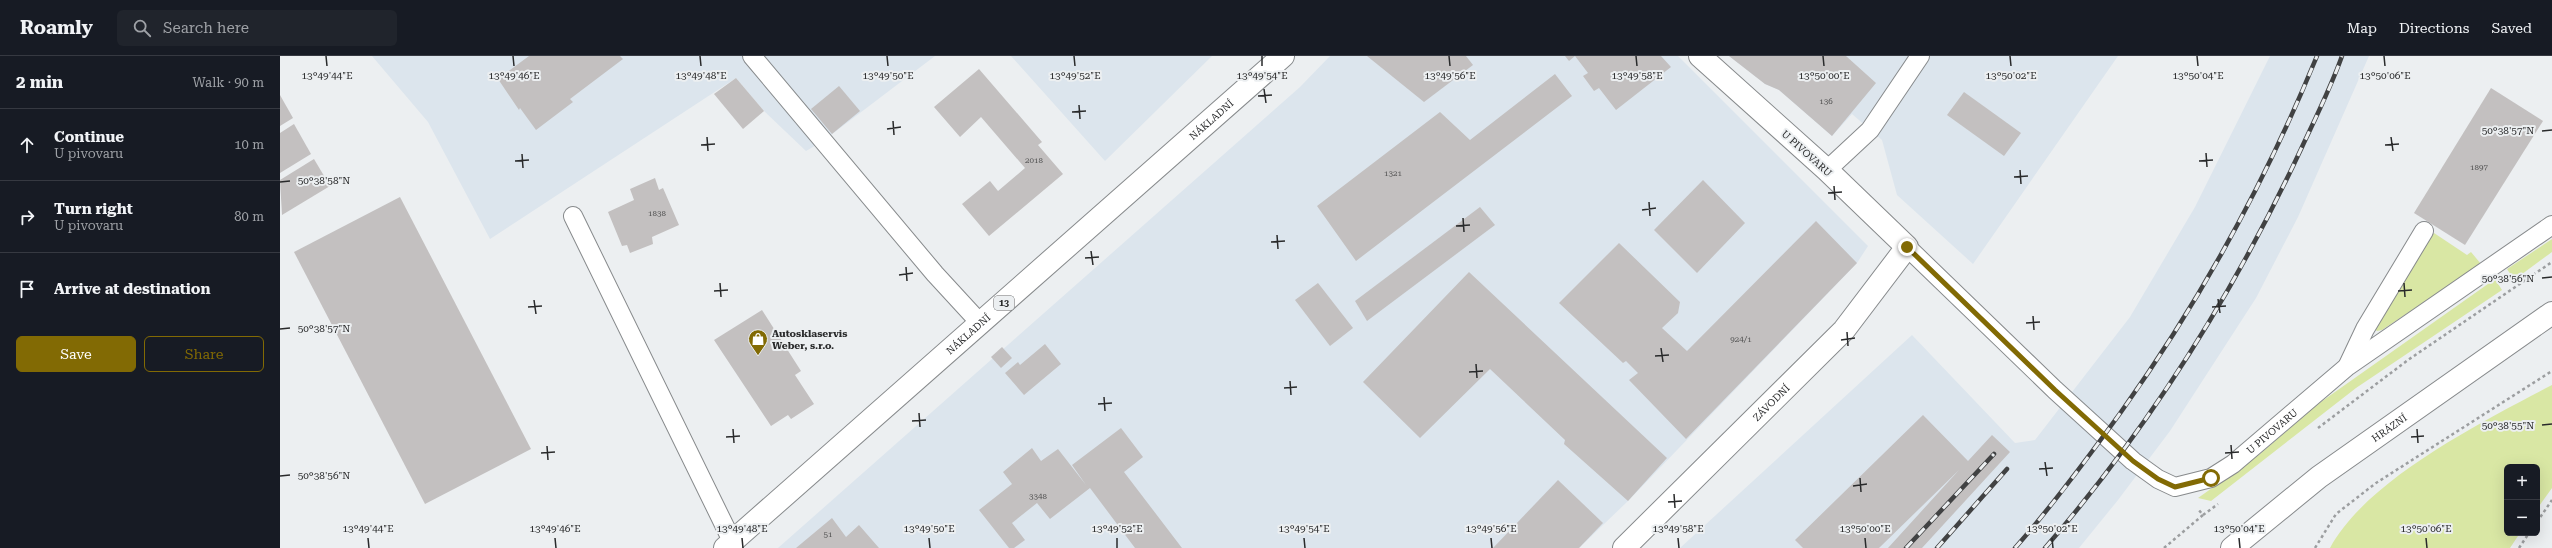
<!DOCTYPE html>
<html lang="en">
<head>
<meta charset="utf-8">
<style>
	:root { --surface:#171b24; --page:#20242c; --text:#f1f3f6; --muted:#9ea1a6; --line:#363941; --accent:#826a04 }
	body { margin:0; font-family:"Roboto Serif",serif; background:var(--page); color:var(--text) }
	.controls { position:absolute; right:12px; bottom:12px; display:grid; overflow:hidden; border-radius:6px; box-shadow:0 4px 16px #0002 }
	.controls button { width:36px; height:36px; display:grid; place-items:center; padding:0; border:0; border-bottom:1px solid var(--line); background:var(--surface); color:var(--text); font:20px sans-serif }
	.stop { position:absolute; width:12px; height:12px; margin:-9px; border:3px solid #826a04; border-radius:50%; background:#fff }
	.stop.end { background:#826a04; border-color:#fff; box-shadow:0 1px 4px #0008 }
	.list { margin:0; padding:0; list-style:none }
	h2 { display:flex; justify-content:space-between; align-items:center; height:52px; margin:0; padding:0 16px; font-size:17px }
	h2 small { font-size:13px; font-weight:400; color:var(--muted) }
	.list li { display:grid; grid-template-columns:26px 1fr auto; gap:12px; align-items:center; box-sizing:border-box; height:72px; padding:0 16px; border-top:1px solid var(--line) }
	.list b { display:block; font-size:15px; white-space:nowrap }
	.list p { margin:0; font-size:13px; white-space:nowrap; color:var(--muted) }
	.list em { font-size:13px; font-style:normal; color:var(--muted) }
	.actions { display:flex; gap:8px; padding:12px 16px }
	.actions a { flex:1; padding:9px 0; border:1px solid var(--accent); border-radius:6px; text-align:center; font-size:14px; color:var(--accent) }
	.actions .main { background:var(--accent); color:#fff }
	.icon { flex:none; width:22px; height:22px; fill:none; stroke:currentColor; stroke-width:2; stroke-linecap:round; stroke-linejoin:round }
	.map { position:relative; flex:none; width:2272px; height:492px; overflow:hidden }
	header { display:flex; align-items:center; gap:24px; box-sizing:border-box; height:56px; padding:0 20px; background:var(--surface); border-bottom:1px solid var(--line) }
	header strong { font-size:19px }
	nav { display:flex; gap:22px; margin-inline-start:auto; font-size:14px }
	.search { width:280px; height:36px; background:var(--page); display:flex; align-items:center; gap:10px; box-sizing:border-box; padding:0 14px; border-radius:6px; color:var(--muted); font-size:15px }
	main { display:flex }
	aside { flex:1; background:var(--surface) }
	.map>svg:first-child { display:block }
</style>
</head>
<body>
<header>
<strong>Roamly</strong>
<div class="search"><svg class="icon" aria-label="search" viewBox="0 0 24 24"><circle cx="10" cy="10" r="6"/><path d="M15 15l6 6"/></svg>Search here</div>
<nav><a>Map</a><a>Directions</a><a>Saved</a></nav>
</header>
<main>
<aside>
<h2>2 min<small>Walk · 90 m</small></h2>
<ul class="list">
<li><svg class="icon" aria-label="ahead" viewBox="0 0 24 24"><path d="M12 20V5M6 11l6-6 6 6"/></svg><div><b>Continue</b><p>U pivovaru</p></div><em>10 m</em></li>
<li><svg class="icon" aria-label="right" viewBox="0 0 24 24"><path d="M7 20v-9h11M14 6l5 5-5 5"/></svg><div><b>Turn right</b><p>U pivovaru</p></div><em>80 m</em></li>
<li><svg class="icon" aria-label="arrive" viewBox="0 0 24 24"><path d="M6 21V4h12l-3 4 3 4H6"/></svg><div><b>Arrive at destination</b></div></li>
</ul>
<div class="actions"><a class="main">Save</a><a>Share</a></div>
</aside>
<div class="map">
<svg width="2272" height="492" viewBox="0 0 2272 492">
	<rect width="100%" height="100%" fill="#eceff1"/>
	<g fill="#dce5ed">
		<polygon points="92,0 655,0 543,85 526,95 484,55 456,22 210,183 148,66"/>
		<polygon points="731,0 932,0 825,105"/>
		<polygon points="1050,0 1398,0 1588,190 1577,207 1348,445 1299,492 498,492 1020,31"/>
		<polygon points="1449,0 1838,0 1693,208 1617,139 1602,84 1572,58 1552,80 1499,34 1485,28"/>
		<polygon points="1990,0 2089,0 2018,161 1976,242 1890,375 1838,444 1799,492 1400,492 1632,279 1735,387 1755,384 1850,261 1915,151"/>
	</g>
	<g fill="#d9e7a4">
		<polygon points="2154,177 2187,199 2191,196 2201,208 2102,274 2097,275 2094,272 2097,267"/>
		<polygon points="2272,183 2272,196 2234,224 2227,213"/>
		<polygon points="2215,223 2222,234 2076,332 1931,445 1918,442 1980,398 2038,348"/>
		<path d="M2272,329V432L2257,453V411H2227V477H2240L2230,492H2050C2087,423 2204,365 2272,329Z"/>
	</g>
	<g fill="#c3c0c0">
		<polygon points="249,0 340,0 343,3 290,43 293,46 256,74 240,52 239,54 218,23"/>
		<polygon points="1087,0 1186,0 1193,9 1144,46"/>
		<polygon points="1285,0 1381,0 1391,11 1336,54 1319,32 1314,35 1303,20 1308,17 1295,0 1289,5"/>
		<polygon points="1449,0 1566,0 1596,27 1552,80 1499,34 1485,28"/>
		<polygon points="699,13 762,86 758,89 783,118 709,180 682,148 710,125 718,135 745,112 701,61 680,81 654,51"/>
		<polygon points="1275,18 1292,40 1076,205 1037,150 1160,56 1190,84"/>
		<polygon points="456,22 484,55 463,73 434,38"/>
		<polygon points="559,30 580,55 552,78 531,53"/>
		<polygon points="2211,32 2263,65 2185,189 2134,157"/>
		<polygon points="1684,36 1741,77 1724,100 1667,59"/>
		<polygon points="0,39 13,62 0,70"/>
		<polygon points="14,68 31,98 0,117 0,77"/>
		<polygon points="34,103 50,130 2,159 0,124"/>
		<polygon points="375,122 379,134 383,132 399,169 372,181 373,188 350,197 347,189 342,190 328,156 354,144 350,133"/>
		<polygon points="1423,124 1465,167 1417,217 1374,174"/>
		<polygon points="120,141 251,393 145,448 14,196"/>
		<polygon points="1200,151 1215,169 1087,265 1075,245"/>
		<polygon points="1536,165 1577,207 1406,383 1349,324 1358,317 1346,305 1343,307 1279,247 1339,187 1400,246 1398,257 1382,272 1407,295"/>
		<polygon points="1189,216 1387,402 1348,445 1284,388 1285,384 1210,313 1140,382 1083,326"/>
		<polygon points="1038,227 1073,272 1050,290 1015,244"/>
		<polygon points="482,254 521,315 515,319 534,348 511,363 508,359 491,370 434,284"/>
		<polygon points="765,288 781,308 744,339 725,317 738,306 740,309"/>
		<polygon points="722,291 732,302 721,312 711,301"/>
		<polygon points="1643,359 1688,405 1712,379 1730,396 1642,492 1608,492 1679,414 1599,492 1523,492 1515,484"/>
		<polygon points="841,372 863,401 844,416 902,492 855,492 810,432 770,463 757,447 732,467 745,484 734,492 729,492 699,454 732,428 723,416 752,392 761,405 778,393 806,429 792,409"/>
		<polygon points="1278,424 1323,467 1299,492 1213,492"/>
		<polygon points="552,462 566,481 579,469 599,492 516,492"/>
	</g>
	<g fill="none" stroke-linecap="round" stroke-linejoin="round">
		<g stroke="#878a8c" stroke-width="20">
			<g id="service">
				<polyline points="472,0 655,218 701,268"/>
				<polyline points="1547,114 1590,74 1640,0"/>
				<polyline points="293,160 452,485"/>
				<path id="s1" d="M1627,191L1775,334L1853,405L1878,423L1895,431L1931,422L1953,408L2068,310L2272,169"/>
				<polyline points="2068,309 2085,273 2144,175"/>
			</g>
		</g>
		<g stroke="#878a8c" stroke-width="24">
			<g id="minor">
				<path id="s2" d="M1344,492L1564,274L1627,191L1547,114L1420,0"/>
			</g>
		</g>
		<g stroke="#878a8c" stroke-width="24">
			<g id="secondary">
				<path id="s3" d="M1952,492L2039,421L2272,257"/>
			</g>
		</g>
		<g stroke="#878a8c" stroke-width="24">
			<g id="primary">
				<path id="s4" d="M445,492L1003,0"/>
			</g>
		</g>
		<g stroke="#9c9ea0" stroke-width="2.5" stroke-dasharray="3 3" stroke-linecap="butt">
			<polyline points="2038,372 2128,304 2272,206"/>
			<polyline points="1923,459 1938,448"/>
			<polyline points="2257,466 2272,444"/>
			<polyline points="1884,492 1923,459 1918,453"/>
			<polyline points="2035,492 2056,458 2096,427 2272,315"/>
			<polyline points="2239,492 2249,477"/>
		</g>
		<use href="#service" stroke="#fff" stroke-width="18"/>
		<use href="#minor" stroke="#fff" stroke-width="22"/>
		<use href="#secondary" stroke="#fff" stroke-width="22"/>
		<use href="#primary" stroke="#fff" stroke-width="22"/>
		<g stroke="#414243" stroke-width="4.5">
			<g id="rail">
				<polyline points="1626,492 1714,398"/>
				<polyline points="1657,492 1727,413"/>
				<path d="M1735,492C1773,449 1807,403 1841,356C1920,245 1985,127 2037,0"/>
				<path d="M1765,492C1869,372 1955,235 2022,91C2036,61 2051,31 2062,0"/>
			</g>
		</g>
		<use href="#rail" stroke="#eceff1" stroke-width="3" stroke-dasharray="9" stroke-linecap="butt"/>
	</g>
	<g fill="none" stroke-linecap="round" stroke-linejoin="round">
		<polyline stroke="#826a04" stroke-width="5" points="1627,191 1775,334 1853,405 1878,423 1895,431 1931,422"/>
	</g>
	<path fill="none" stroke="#292a2b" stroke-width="1.5" d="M46,0L47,10M233,0L234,10M420,0L421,10M607,0L608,10M794,0L795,10M982,0V10M1169,0L1170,10M1356,0L1357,10M1543,0L1544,10M1730,0L1731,10M1917,0L1918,10M2104,0L2105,10M984,33L986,47M978,40L992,39M799,49L800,63M792,56L806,55M613,65L614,79M607,73L621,71M2262,75L2272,74M427,81L428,95M2111,81L2113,95M421,89L435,88M2105,89L2119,88M1926,97L1927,111M242,98L243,112M235,105L249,104M1919,105L1933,104M1740,114L1741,128M1734,121L1748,120M0,126L10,125M1554,130L1555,144M1548,137L1562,136M1369,146L1370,160M1362,154L1376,152M1183,162L1184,176M1176,170L1190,169M997,179L998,193M991,186L1005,185M811,195L813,209M805,202L819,201M626,211L627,225M619,219L633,217M2262,222L2272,221M440,227L441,241M2124,227L2125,241M434,235L448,234M2118,235L2132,234M1938,243L1940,257M254,244L256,258M248,251L262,250M1932,251L1946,250M1753,260L1754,274M1746,267L1760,266M0,273L10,272M1567,276L1568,290M1561,284L1575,282M1381,292L1383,306M1375,300L1389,299M1196,308L1197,322M1189,316L1203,315M1010,325L1011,339M1004,332L1017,331M824,341L825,355M818,348L832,347M639,357L640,371M632,365L646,364M2262,369L2272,368M453,373L454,387M2137,373L2138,387M446,381L460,380M2131,381L2144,380M1951,389L1952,403M267,390L268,404M261,397L275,396M1945,397L1959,396M1765,406L1767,420M1759,413L1773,412M0,420L10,419M1580,422L1581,436M1573,430L1587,428M1394,438L1395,452M1388,446L1402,445M88,482L89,492M275,482L276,492M462,482L463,492M649,482L650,492M837,482V492M1024,482L1025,492M1211,482L1212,492M1398,482L1399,492M1585,482L1586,492M1772,482L1773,492M1959,482L1960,492M2146,482L2147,492"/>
	<defs>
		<g id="shop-pin" transform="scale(1)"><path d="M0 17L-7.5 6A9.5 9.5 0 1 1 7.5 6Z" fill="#826a04" stroke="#eceff1"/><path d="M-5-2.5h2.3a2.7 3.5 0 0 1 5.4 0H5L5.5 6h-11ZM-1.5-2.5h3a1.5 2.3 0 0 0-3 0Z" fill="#fff"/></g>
	</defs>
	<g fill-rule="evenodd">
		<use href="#shop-pin" x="478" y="283"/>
	</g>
	<g text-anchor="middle" stroke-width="4" stroke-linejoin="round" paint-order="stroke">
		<g font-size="8" fill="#505050">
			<text x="1546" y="48">136</text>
			<text x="754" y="107">2018</text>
			<text x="2199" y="114">1897</text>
			<text x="1113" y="120">1321</text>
			<text x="377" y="160">1838</text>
			<text x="1461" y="286">924/1</text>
			<text x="758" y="443">3348</text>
			<text x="548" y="481">51</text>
		</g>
		<rect fill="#eceff1" stroke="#646566" stroke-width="1" x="714" y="240" width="20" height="14" rx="3"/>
		<g font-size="9" font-weight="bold" fill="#292a2b">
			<text x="724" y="250">13</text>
		</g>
		<g font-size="10" fill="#292a2b" stroke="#eceff1">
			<text dy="4" stroke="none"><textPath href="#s4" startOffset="648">NÁKLADNÍ</textPath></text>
			<text transform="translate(1527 97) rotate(42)" y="4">U PIVOVARU</text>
			<text dy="4" stroke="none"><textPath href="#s4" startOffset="324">NÁKLADNÍ</textPath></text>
			<text dy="4" stroke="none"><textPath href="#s2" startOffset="207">ZÁVODNÍ</textPath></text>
			<text dy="4" stroke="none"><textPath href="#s3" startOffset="198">HRÁZNÍ</textPath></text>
			<text dy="4" stroke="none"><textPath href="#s1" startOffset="475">U PIVOVARU</textPath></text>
		</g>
		<g font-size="10" font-weight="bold" fill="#292a2b" stroke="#eceff1" text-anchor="start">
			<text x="492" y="281">Autosklaservis<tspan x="492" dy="12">Weber, s.r.o.</tspan></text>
		</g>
	</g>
	<g font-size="10" text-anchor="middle" fill="#292a2b" stroke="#eceff1" stroke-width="4" stroke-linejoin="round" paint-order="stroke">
		<text x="47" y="23">13°49'44"E</text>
		<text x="234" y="23">13°49'46"E</text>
		<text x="421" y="23">13°49'48"E</text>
		<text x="608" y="23">13°49'50"E</text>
		<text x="795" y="23">13°49'52"E</text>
		<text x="982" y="23">13°49'54"E</text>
		<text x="1170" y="23">13°49'56"E</text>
		<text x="1357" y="23">13°49'58"E</text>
		<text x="1544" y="23">13°50'00"E</text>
		<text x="1731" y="23">13°50'02"E</text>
		<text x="1918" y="23">13°50'04"E</text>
		<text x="2105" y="23">13°50'06"E</text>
		<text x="2228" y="78">50°38'57"N</text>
		<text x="44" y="128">50°38'58"N</text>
		<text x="2228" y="226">50°38'56"N</text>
		<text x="44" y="276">50°38'57"N</text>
		<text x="2228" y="373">50°38'55"N</text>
		<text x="44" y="423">50°38'56"N</text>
		<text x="88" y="476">13°49'44"E</text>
		<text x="275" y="476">13°49'46"E</text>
		<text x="462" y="476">13°49'48"E</text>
		<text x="649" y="476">13°49'50"E</text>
		<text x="837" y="476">13°49'52"E</text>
		<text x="1024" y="476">13°49'54"E</text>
		<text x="1211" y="476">13°49'56"E</text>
		<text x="1398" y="476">13°49'58"E</text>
		<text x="1585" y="476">13°50'00"E</text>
		<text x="1772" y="476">13°50'02"E</text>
		<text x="1959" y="476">13°50'04"E</text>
		<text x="2146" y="476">13°50'06"E</text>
	</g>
</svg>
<div class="controls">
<button>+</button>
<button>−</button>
</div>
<div class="stop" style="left:1931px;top:422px"></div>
<div class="stop end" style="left:1627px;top:191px"></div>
</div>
</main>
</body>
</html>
